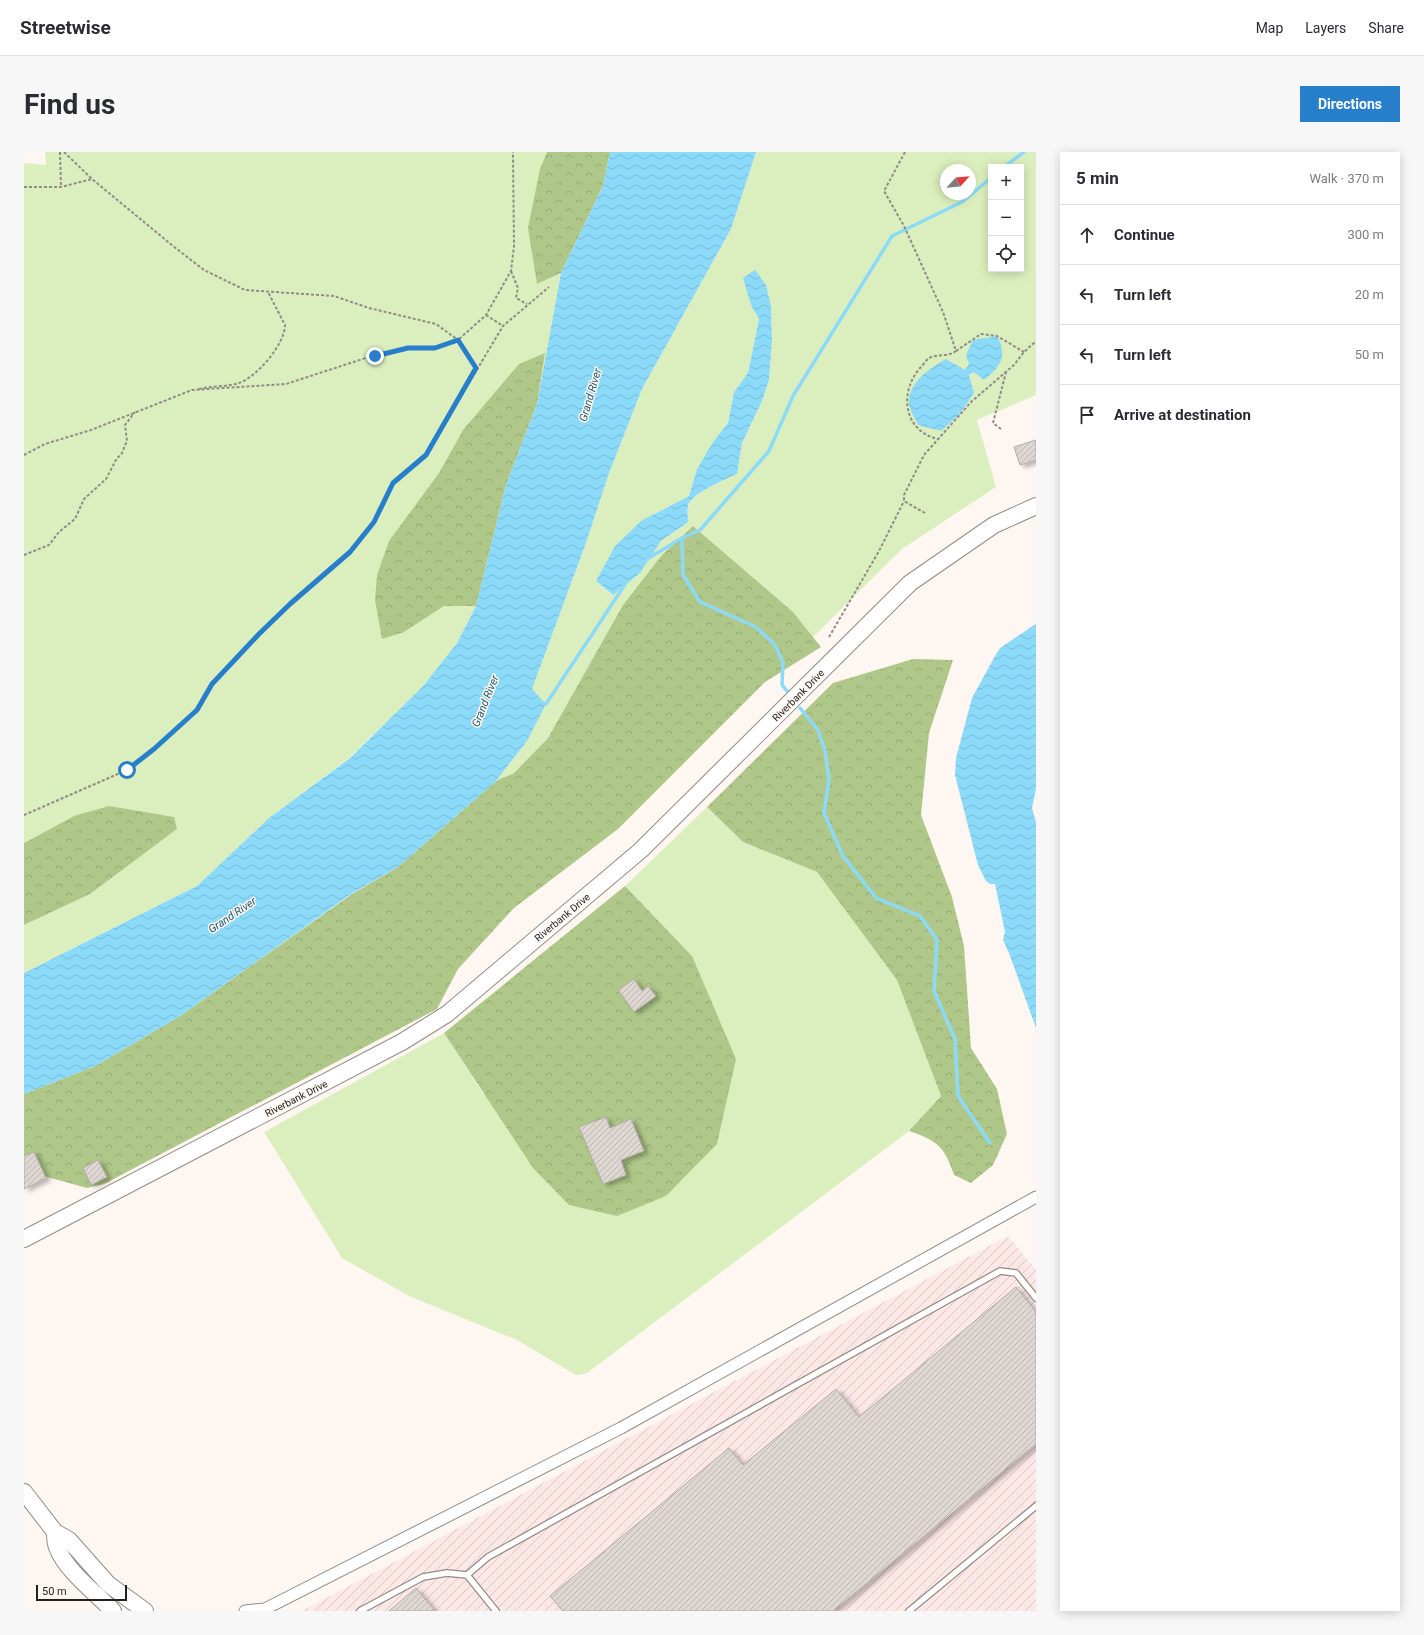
<!DOCTYPE html>
<html lang="en">
<head>
<meta charset="utf-8">
<style>
	:root { --surface:#fff; --page:#f7f7f7; --text:#2b2b33; --muted:#7c7c81; --line:#e1e1e2; --accent:#277fcc }
	body { margin:0; font-family:Roboto,sans-serif; background:var(--page); color:var(--text) }
	.controls { position:absolute; right:12px; top:12px; display:grid; overflow:hidden; border-radius:0px; box-shadow:0 2px 10px #0003 }
	.controls button { width:36px; height:36px; display:grid; place-items:center; padding:0; border:0; border-bottom:1px solid var(--line); background:var(--surface); color:var(--text); font:20px sans-serif }
	.compass { position:absolute; left:916px; top:12px; width:36px; height:36px; border-radius:50%; background:var(--surface); box-shadow:0 2px 10px #0003; rotate:64deg }
	.scale { position:absolute; left:12px; bottom:10px; width:91px; box-sizing:border-box; padding-left:4px; border:2px solid #221f1d; border-top:0; font-size:11px; line-height:14px; white-space:nowrap; color:#221f1d; -webkit-text-stroke:3px #fef7f1; paint-order:stroke }
	.stop { position:absolute; width:12px; height:12px; margin:-9px; border:3px solid #277fcc; border-radius:50%; background:#fff }
	.stop.end { background:#277fcc; border-color:#fff; box-shadow:0 1px 4px #0008 }
	.list { margin:0; padding:0; list-style:none }
	h2 { display:flex; justify-content:space-between; align-items:center; height:52px; margin:0; padding:0 16px; font-size:17px }
	h2 small { font-size:13px; font-weight:400; color:var(--muted) }
	.list li { display:grid; grid-template-columns:26px 1fr auto; gap:12px; align-items:center; box-sizing:border-box; height:60px; padding:0 16px; border-top:1px solid var(--line) }
	.list b { display:block; font-size:15px; white-space:nowrap }
	.list em { font-size:13px; font-style:normal; color:var(--muted) }
	.icon { flex:none; width:22px; height:22px; fill:none; stroke:currentColor; stroke-width:2; stroke-linecap:round; stroke-linejoin:round }
	.map { position:relative; flex:none; width:1012px; height:1459px; overflow:hidden; border-radius:0px }
	header { display:flex; align-items:center; gap:24px; box-sizing:border-box; height:56px; padding:0 20px; background:var(--surface); border-bottom:1px solid var(--line) }
	header strong { font-size:19px }
	nav { display:flex; gap:22px; margin-inline-start:auto; font-size:14px }
	.intro { display:flex; align-items:center; justify-content:space-between; box-sizing:border-box; height:96px; padding:0 24px }
	h1 { margin:0; font-size:28px }
	.button { padding:10px 18px; border-radius:0px; background:var(--accent); color:#fff; font-size:14px; font-weight:700 }
	main { display:flex; gap:24px; padding:0 24px }
	aside { flex:1; background:var(--surface); border-radius:0px; box-shadow:0 2px 10px #0003 }
	.map>svg:first-child { display:block }
</style>
</head>
<body>
<header>
<strong>Streetwise</strong>
<nav><a>Map</a><a>Layers</a><a>Share</a></nav>
</header>
<div class="intro"><h1>Find us</h1><a class="button">Directions</a></div>
<main>
<div class="map">
<svg width="1012" height="1459" viewBox="0 0 1012 1459">
	<defs>
		<pattern id="industrial-furrows" width="10" height="10" patternUnits="userSpaceOnUse"><rect width="10" height="10" fill="#fee8e6"/><path d="M-1 1l2-2M0 10L10 0M9 11l2-2" fill="none" stroke="#d9c7c5"/></pattern>
		<pattern id="forest-crowns" width="20" height="18" patternUnits="userSpaceOnUse"><rect width="20" height="18" fill="#afc889"/><path d="M2 6a3 3 0 1 1 6 0M12 15a3 3 0 1 1 6 0" fill="none" stroke="#96ab76"/></pattern>
		<pattern id="water-waves" width="16" height="10" patternUnits="userSpaceOnUse"><rect width="16" height="10" fill="#8cdafa"/><path d="M0 5q4-4 8 0t8 0" fill="none" stroke="#78bbd6"/></pattern>
		<pattern id="building-hatch" width="6" height="6" patternUnits="userSpaceOnUse"><rect width="6" height="6" fill="#ddd6d1"/><path d="M-1 1l2-2M0 6l6-6M5 7l2-2" fill="none" stroke="#bdb7b3"/></pattern>
		<filter id="shadow"><feDropShadow dx="4.5" dy="2.5" stdDeviation="2" flood-color="#0004"/></filter>
	</defs>
	<rect width="100%" height="100%" fill="#fef7f1"/>
	<polygon fill="url(#industrial-furrows)" points="984,1084 1012,1118 1012,1459 278,1459"/>
	<g fill="#dbefbe" fill-rule="evenodd">
		<polygon points="21,0 523,0 517,14 513,132 537,121 513,252 439,278 415,321 380,480 420,454 452,454 433,491 400,533 325,606 245,666 173,734 0,821 0,773 66,742 153,676 50,664 0,691 0,11 22,13"/>
		<path d="M732,0H1012V243L953,268L972,335L878,397L789,485L769,460L669,374L599,453L524,586L490,621L472,629L503,589L508,537L562,391L584,324L618,237L707,77ZM967,15H997V117H967ZM922,18H946V42H922ZM727,153L747,154L748,189L745,228L738,249L718,291L713,322C701,328 671,340 665,352C663,357 664,364 664,370L637,389L588,443L572,429L591,394L617,369L665,344L673,317L689,290L704,271L710,240L724,221L735,167ZM922,207L941,218L946,213L950,220L945,224Z"/>
		<polygon points="683,655 719,690 793,720 873,828 917,944 885,979 563,1221 552,1223 493,1188 385,1144 318,1106 240,980 420,881 460,943 668,804 601,734"/>
	</g>
	<g fill="url(#forest-crowns)">
		<polygon points="523,0 586,0 579,34 537,121 513,132 504,76 516,17"/>
		<polygon points="521,201 513,252 482,333 452,454 420,454 380,480 358,487 351,448 353,423 365,389 415,321 439,278 495,212"/>
		<polygon points="669,374 769,460 797,495 741,530 594,677 490,756 434,817 413,857 80,1032 63,1036 5,1020 0,1022 0,942 71,914 156,864 328,742 374,715 472,629 490,621 524,586 599,453 638,403"/>
		<path d="M889,507L929,508L905,581L897,663L928,745L940,794L947,896L973,937L983,982L969,1013L947,1031L930,1023C920,994 914,989 885,979L917,944L873,828L793,720L719,690L683,655L809,531Z"/>
		<polygon points="85,654 150,665 153,677 66,742 0,773 0,691 50,664"/>
		<polygon points="601,734 668,804 712,907 693,992 642,1044 593,1064 545,1053 509,1016 420,881"/>
	</g>
	<g fill="url(#water-waves)">
		<polygon points="586,0 732,0 707,77 618,237 584,324 562,391 508,537 522,552 503,589 472,629 374,715 327,742 156,864 71,914 0,942 0,821 173,734 245,666 326,606 400,533 433,491 452,454 482,333 513,252 537,121 579,34"/>
		<path d="M731,118L742,133L747,154L748,189L745,228L738,249L718,291L713,322C702,327 666,342 664,354C663,359 664,365 664,370L637,389L616,421L589,443L572,429L591,394L617,369L665,344L673,317L689,290L704,271L710,240L724,221L735,167L727,153L719,126Z"/>
		<path d="M973,184C984,205 977,214 960,228L950,220L945,223L950,241L935,263L917,279L894,273C892,267 886,259 885,253C883,231 906,216 922,207L941,218L945,212L942,203L949,188Z"/>
		<polygon points="1012,472 1012,637 1008,656 1012,670 1012,876 985,801 979,788 981,780 971,732 966,732 962,729 954,713 931,623 932,606 948,546 971,504 976,496"/>
	</g>
	<g fill="none" stroke-linecap="round" stroke-linejoin="round">
		<g stroke="#8cdafa" stroke-width="3.5">
			<polyline points="980,15 1000,0"/>
			<polyline points="658,386 659,423 676,450 732,475 751,493 759,511 758,533 763,539"/>
			<polyline points="623,407 658,386 676,378 745,299 769,244 868,84 938,50 967,26"/>
			<polyline points="522,552 602,431"/>
			<polyline points="776,556 794,578 801,599 805,627 800,661 819,704 852,746 896,764 913,788 910,839 931,887 934,944 966,991"/>
		</g>
	</g>
	<g fill="url(#building-hatch)" stroke="#b2aba5" filter="url(#shadow)">
		<polygon points="1012,288 1012,308 996,313 990,295"/>
		<polygon points="610,827 618,839 624,834 632,844 610,860 594,838"/>
		<polygon points="582,965 586,976 607,967 620,999 597,1008 602,1023 579,1032 555,975"/>
		<polygon points="10,1000 22,1026 0,1037 0,1004"/>
		<polygon points="74,1008 83,1025 67,1033 59,1016"/>
		<polygon points="992,1135 1012,1160 1012,1292 809,1459 539,1459 526,1444 705,1296 719,1313 812,1237 835,1265"/>
		<polygon points="392,1436 411,1459 365,1459"/>
	</g>
	<g fill="none" stroke-linecap="round" stroke-linejoin="round">
		<g stroke="#938c87" stroke-width="8">
			<g id="lane">
				<polyline points="443,1423 464,1405 976,1119 992,1121 1012,1146"/>
				<polyline points="336,1459 399,1425 423,1421 443,1423 472,1459"/>
				<polyline points="885,1459 1012,1354"/>
			</g>
		</g>
		<g stroke="#938c87" stroke-width="13">
			<polyline id="street" points="221,1459 241,1457 597,1276 1012,1045"/>
		</g>
		<g stroke="#938c87" stroke-width="18">
			<g id="secondary">
				<polyline points="0,1087 378,890 423,862 617,698 886,431 970,373 1012,354"/>
				<polyline points="0,1340 31,1380 45,1388 84,1432 121,1459"/>
				<path d="M31,1380C31,1384 31,1391 33,1395C41,1418 73,1442 89,1459"/>
			</g>
		</g>
		<g stroke="#908b87" stroke-width="2" stroke-dasharray="3 2" stroke-linecap="butt">
			<polyline points="36,0 37,35"/>
			<polyline points="40,0 68,27 149,94 180,118 221,138 310,144 345,156 412,172 434,188 452,216"/>
			<path d="M881,0L860,39L880,74L919,160L932,199C924,205 913,202 905,206C902,208 899,213 896,216C875,240 879,279 914,287"/>
			<polyline points="0,35 37,35 68,27"/>
			<polyline points="487,119 494,136 492,146 503,152"/>
			<polyline points="462,163 479,174"/>
			<polyline points="932,199 957,182 973,184 1000,200"/>
			<path d="M175,237C187,234 203,235 215,231C233,225 261,192 261,173L244,140"/>
			<polyline points="977,277 969,271 982,220"/>
			<polyline points="0,303 21,292 67,278 168,238 262,232 351,203 384,196 411,196 434,188 462,163 487,119 490,94 489,0"/>
			<polyline points="901,361 880,349 880,343 900,303 948,249 990,213 1000,200 1012,189"/>
			<polyline points="0,403 25,393 35,380 51,367 60,347 82,327 93,306 97,303 103,289 101,273 111,260"/>
			<polyline points="805,485 855,399 880,349"/>
			<polyline points="0,663 103,618 130,597 173,558 188,532 235,482 266,452 296,428 326,400 350,370 369,331 402,303 479,174 525,135"/>
		</g>
		<use href="#lane" stroke="#fff" stroke-width="5.5"/>
		<use href="#street" stroke="#fff" stroke-width="11"/>
		<use href="#secondary" stroke="#fff" stroke-width="16"/>
	</g>
	<g fill="none" stroke-linecap="round" stroke-linejoin="round">
		<polyline stroke="#277fcc" stroke-width="5" points="103,618 130,597 173,558 188,532 235,482 266,452 326,400 350,370 369,331 402,303 452,216 434,188 411,196 384,196 351,204"/>
	</g>
	<g text-anchor="middle" stroke-width="3" stroke-linejoin="round" paint-order="stroke">
		<g font-size="10" fill="#221f1d" stroke="#fef7f1">
			<text transform="translate(774 543) rotate(-45)" y="4">Riverbank Drive</text>
			<text transform="translate(538 765) rotate(-40)" y="4">Riverbank Drive</text>
			<text transform="translate(272 946) rotate(-27)" y="4">Riverbank Drive</text>
		</g>
		<g font-size="11" font-style="italic" fill="#205c73" stroke="#fef7f1">
			<text transform="translate(566 243) rotate(-74)" y="4">Grand River</text>
			<text transform="translate(461 549) rotate(-68)" y="4">Grand River</text>
			<text transform="translate(208 763) rotate(-34)" y="4">Grand River</text>
		</g>
	</g>
</svg>
<div class="controls">
<button>+</button>
<button>−</button>
<button><svg class="icon" aria-label="locate" viewBox="0 0 24 24"><circle cx="12" cy="12" r="6"/><path d="M12 2v4M12 18v4M2 12h4M18 12h4"/></svg></button>
</div>
<svg class="compass" viewBox="-18 -18 36 36"><path d="M0-13l5 13h-10z" fill="#e53935"/><path d="M0 13l5-13h-10z" fill="#7c7c81"/></svg>
<div class="scale">50 m</div>
<div class="stop" style="left:103px;top:618px"></div>
<div class="stop end" style="left:351px;top:204px"></div>
</div>
<aside>
<h2>5 min<small>Walk · 370 m</small></h2>
<ul class="list">
<li><svg class="icon" aria-label="ahead" viewBox="0 0 24 24"><path d="M12 20V5M6 11l6-6 6 6"/></svg><div><b>Continue</b></div><em>300 m</em></li>
<li><svg class="icon" aria-label="left" viewBox="0 0 24 24"><path d="M17 20v-9H6M10 6l-5 5 5 5"/></svg><div><b>Turn left</b></div><em>20 m</em></li>
<li><svg class="icon" aria-label="left" viewBox="0 0 24 24"><path d="M17 20v-9H6M10 6l-5 5 5 5"/></svg><div><b>Turn left</b></div><em>50 m</em></li>
<li><svg class="icon" aria-label="arrive" viewBox="0 0 24 24"><path d="M6 21V4h12l-3 4 3 4H6"/></svg><div><b>Arrive at destination</b></div></li>
</ul>
</aside>
</main>
</body>
</html>
